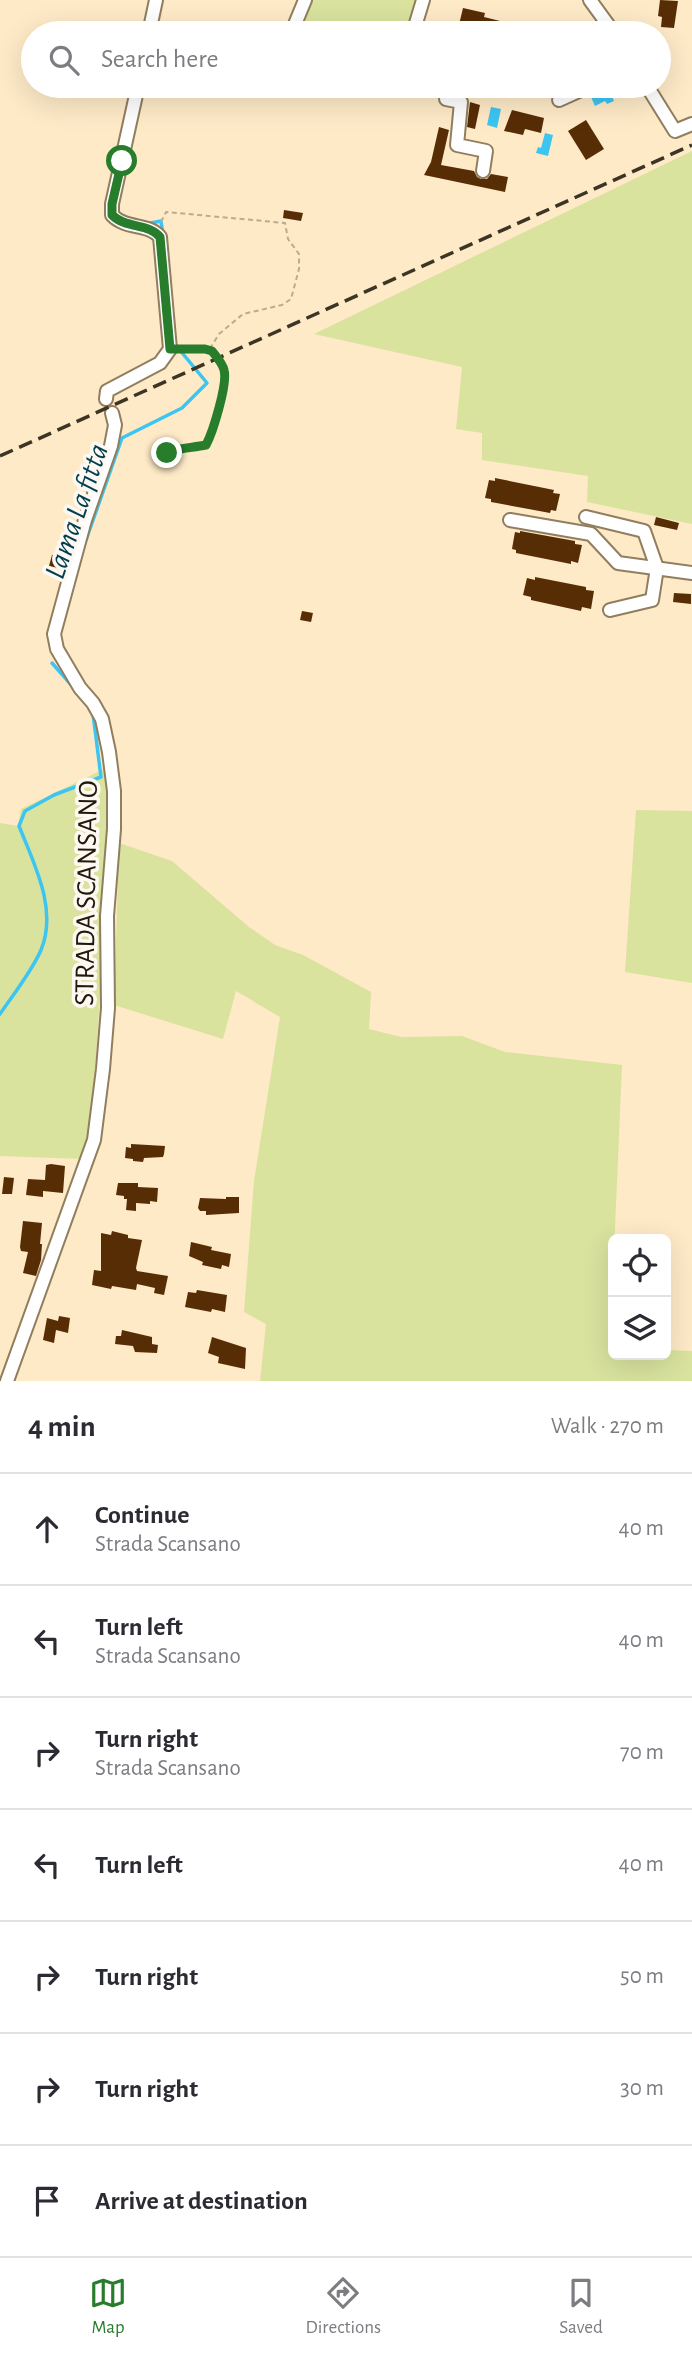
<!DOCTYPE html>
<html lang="en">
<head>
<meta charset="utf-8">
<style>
	:root { --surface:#fff; --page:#f2f2f3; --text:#2b2b33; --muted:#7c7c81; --line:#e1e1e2; --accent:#277d2b }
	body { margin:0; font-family:"Alegreya Sans",sans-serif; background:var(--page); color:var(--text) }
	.controls { position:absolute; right:21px; bottom:21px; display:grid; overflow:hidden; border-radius:10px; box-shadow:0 7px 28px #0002 }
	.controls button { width:63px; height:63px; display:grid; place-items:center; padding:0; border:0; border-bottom:2px solid var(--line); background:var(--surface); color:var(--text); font:35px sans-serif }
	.stop { position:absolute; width:21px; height:21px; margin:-16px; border:5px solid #277d2b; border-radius:50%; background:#fff }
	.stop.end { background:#277d2b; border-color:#fff; box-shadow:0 2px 7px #0008 }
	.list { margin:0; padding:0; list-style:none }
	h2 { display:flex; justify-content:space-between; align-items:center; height:91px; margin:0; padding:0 28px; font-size:30px }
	h2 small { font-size:23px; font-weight:400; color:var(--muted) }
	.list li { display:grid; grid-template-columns:46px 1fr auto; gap:21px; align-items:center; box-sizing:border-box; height:112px; padding:0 28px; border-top:2px solid var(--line) }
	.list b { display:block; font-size:26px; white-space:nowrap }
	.list p { margin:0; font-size:23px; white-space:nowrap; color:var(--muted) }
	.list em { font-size:23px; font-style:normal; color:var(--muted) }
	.icon { flex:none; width:38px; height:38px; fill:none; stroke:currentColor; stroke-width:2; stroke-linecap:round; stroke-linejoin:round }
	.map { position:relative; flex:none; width:692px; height:1381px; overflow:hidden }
	.search { position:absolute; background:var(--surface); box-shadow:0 7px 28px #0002; left:21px; right:21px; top:21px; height:77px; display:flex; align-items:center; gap:18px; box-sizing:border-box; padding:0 24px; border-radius:38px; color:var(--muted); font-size:26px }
	.sheet { height:875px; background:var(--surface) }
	nav { display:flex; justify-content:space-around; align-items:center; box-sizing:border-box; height:98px; border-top:2px solid var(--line); background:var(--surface); font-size:19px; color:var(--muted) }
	nav a { display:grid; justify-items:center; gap:4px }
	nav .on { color:var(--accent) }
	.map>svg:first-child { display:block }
</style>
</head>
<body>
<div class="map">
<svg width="692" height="1381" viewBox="0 0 692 1381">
	<rect width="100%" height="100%" fill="#feeac7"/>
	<g fill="#d9e39e">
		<polygon points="310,0 417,0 407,33 299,33"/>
		<polygon points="692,151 692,524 587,502 588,476 482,460 482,433 456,429 462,367 314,334"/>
		<polygon points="106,768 110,833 91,1139 82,1159 0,1156 0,823 18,826 21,809"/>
		<polygon points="636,810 692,811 692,983 625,972"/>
		<polygon points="119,843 172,861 249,927 275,945 303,955 371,992 369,1029 401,1037 462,1036 505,1052 622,1065 610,1345 613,1346 613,1355 666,1355 666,1350 692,1351 692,1381 260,1381 266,1324 244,1312 254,1181 280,1017 236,991 223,1039 114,1005"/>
	</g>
	<g fill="#3dc5f2">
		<polygon points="604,91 606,94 610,92 614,101 607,104 605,101 595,106 591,97"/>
		<polygon points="491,107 501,109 497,128 487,125"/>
		<polygon points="545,133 553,135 548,156 536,153 538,147 541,148"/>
	</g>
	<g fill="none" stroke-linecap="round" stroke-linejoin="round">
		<g stroke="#3dc5f2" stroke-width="3.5">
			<polyline points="145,224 161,221 163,235"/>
			<polyline points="86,540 122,438 182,408 207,383 174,343"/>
			<polyline points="52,663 74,688"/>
			<path d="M0,1014C13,995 32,971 41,950C58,909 34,864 19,826L25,811L54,795L101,777L93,714"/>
		</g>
	</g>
	<g fill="#572d06">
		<polygon points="660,0 678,1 674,28 661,27 662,17 658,16"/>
		<polygon points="463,8 485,13 484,17 504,22 501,33 466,31 465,33 457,33"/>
		<polygon points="470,102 480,105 475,129 467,127"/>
		<polygon points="512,110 544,118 541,133 525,129 523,135 504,131"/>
		<polygon points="586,120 604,149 586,160 568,131"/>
		<polygon points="439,127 449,130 441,165 474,171 477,177 481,179 487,179 491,174 508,177 505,192 424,175 431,162"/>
		<polygon points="284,210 303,213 301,221 283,218"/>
		<polygon points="495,478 554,490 553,493 560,494 556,511 551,510 550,513 491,502 491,499 485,498 489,480 495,481"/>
		<polygon points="656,517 679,523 677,530 654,525"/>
		<polygon points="520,531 575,541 575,544 582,545 578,563 571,561 571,564 516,553 516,550 512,549 513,543 515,532 520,533"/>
		<polygon points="52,555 66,558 63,569 49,566"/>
		<polygon points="535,577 586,587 586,590 594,591 591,609 582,607 581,611 531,600 531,597 523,595 527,578 535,580"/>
		<polygon points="674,593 691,594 691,604 673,602"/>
		<polygon points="302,611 313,613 311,622 300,620"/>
		<polygon points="131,1144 165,1146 164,1154 163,1157 144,1158 143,1162 133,1161 133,1159 125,1158 126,1147 131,1148"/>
		<polygon points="51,1164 65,1166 63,1193 43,1191 43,1197 26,1195 28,1179 45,1180 46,1165"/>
		<polygon points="4,1177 14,1178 12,1194 2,1194"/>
		<polygon points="118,1183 138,1183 138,1187 158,1188 157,1202 150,1201 150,1204 136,1203 136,1211 126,1210 127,1199 124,1199 124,1196 116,1195"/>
		<polygon points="226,1197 239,1197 239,1213 206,1215 206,1211 200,1211 198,1208 200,1198 226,1199"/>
		<polygon points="23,1221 42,1223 40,1244 42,1244 41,1260 36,1276 23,1273 28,1252 21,1251 20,1247"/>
		<polygon points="112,1231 128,1235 128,1238 142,1240 136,1268 137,1271 168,1276 164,1295 154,1293 155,1288 137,1284 136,1290 112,1286 111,1289 92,1285 94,1270 101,1271 101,1233 111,1235"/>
		<polygon points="191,1242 212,1247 211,1250 231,1254 229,1267 222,1265 221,1269 202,1265 203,1262 189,1256"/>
		<polygon points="197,1290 227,1295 225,1312 212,1309 211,1312 185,1307 188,1292 196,1293"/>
		<polygon points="59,1316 70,1318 68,1333 56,1330 54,1343 43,1340 47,1318 58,1321"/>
		<polygon points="122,1330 152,1337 152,1344 158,1345 157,1353 135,1352 133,1346 115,1344 116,1336 121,1336"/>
		<polygon points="212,1337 246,1348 245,1369 218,1363 219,1357 208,1353"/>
	</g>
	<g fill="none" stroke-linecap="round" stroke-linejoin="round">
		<g stroke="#907e5f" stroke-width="16">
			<g id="minor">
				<polyline points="590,0 614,33"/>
				<polyline points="149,33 156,0"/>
				<polyline points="294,33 293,29 305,0"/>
				<polyline points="413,33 423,0"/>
				<polyline points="448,86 446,99 461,102 457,145 486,151 483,171"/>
				<polyline points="647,86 675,131 692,124"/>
				<polyline points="559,100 590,86"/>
				<path d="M106,399L107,391L160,363L170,349L160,237C149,223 126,230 112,215V204L138,86"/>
				<polyline points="586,517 644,531 657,568 652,600 610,610"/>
				<polyline points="510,520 591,534 618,563 692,573"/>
				<polyline points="7,1381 94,1140 103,1069 108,1008 107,916 114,829 114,791 109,752 102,719 93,703 80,688 57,649 54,634 85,520 111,446 115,425 112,413"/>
			</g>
		</g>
		<g stroke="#bbab8f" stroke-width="2" stroke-dasharray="5 3.5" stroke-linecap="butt">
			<polyline points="161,222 166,212 285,223 288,239 299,254 299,269 291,299 282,305 243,314 219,334 209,350"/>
			<path d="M167,452C180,447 192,448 206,445C213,432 228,384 224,370C223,364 216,356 212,351L181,349"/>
		</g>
		<use href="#minor" stroke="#fff" stroke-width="12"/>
		<polyline stroke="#3c3424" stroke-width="3.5" stroke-dasharray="14 7" stroke-linecap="butt" points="0,456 692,145"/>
	</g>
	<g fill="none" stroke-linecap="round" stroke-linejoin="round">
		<path stroke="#277d2b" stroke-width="9" d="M122,161L112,204V215C126,229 149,223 160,237L170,349H205L212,351C216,356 223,364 224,370C228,383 213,432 206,445C192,448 180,447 167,453"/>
	</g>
	<g text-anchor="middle" stroke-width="7" stroke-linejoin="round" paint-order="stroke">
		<g font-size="28" fill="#20190c" stroke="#fdf9f2">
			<text transform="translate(85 893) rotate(-89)" y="10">STRADA SCANSANO</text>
		</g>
		<g font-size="30" font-style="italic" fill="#003e50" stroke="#fdf9f2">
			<text transform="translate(76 511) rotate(-71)" y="10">Lama La fitta</text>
		</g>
	</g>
</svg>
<div class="controls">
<button><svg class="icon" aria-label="locate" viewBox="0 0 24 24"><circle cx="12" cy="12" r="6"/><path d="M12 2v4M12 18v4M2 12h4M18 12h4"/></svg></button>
<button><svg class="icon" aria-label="layers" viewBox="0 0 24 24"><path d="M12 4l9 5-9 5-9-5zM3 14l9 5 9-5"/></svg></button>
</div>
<div class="stop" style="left:122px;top:161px"></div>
<div class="stop end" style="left:167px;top:453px"></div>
<div class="search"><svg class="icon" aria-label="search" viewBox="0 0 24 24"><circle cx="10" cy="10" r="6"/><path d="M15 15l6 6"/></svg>Search here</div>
</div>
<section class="sheet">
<h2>4 min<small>Walk · 270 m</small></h2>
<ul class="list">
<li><svg class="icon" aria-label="ahead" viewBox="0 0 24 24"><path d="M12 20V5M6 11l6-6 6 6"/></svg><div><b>Continue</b><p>Strada Scansano</p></div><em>40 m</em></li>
<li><svg class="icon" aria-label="left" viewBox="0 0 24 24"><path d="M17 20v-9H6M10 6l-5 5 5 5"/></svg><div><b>Turn left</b><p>Strada Scansano</p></div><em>40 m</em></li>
<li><svg class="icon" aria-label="right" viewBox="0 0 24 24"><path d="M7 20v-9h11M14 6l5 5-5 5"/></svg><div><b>Turn right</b><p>Strada Scansano</p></div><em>70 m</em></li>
<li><svg class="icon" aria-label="left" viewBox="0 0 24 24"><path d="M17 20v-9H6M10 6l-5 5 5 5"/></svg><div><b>Turn left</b></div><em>40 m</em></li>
<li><svg class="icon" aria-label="right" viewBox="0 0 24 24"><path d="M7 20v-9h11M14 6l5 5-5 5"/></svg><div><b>Turn right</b></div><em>50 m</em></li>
<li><svg class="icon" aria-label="right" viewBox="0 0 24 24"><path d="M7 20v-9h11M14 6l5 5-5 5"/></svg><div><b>Turn right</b></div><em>30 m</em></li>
<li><svg class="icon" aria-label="arrive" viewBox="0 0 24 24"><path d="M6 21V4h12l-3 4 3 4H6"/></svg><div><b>Arrive at destination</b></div></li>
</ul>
</section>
<nav>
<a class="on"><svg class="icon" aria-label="map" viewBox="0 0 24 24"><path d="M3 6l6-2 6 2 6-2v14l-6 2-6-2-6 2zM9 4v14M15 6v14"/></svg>Map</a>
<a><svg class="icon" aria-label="directions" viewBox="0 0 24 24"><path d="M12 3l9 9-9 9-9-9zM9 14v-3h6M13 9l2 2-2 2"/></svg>Directions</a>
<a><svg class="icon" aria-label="saved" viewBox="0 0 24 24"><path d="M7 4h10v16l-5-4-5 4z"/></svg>Saved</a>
</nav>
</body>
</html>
